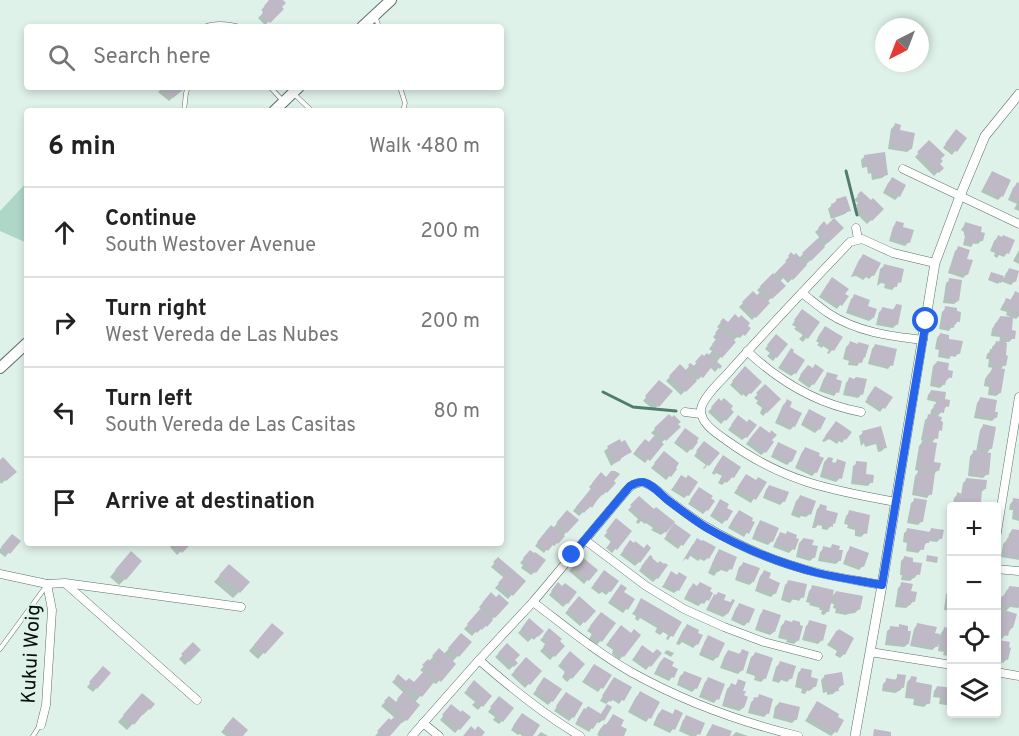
<!DOCTYPE html>
<html lang="en">
<head>
<meta charset="utf-8">
<style>
	:root { --surface:#fff; --page:#f2f2f2; --text:#222; --muted:#767676; --line:#e0e0e0 }
	body { margin:0; font-family:Overpass,sans-serif; background:var(--page); color:var(--text) }
	.controls { position:absolute; right:18px; bottom:18px; display:grid; overflow:hidden; border-radius:6px; box-shadow:0 3px 9px #0003 }
	.controls button { width:54px; height:54px; display:grid; place-items:center; padding:0; border:0; border-bottom:2px solid var(--line); background:var(--surface); color:var(--text); font:30px sans-serif }
	.compass { position:absolute; left:875px; top:18px; width:54px; height:54px; border-radius:50%; background:var(--surface); box-shadow:0 3px 9px #0003; rotate:222deg }
	.stop { position:absolute; width:18px; height:18px; margin:-14px; border:4px solid #2563eb; border-radius:50%; background:#fff }
	.stop.end { background:#2563eb; border-color:#fff; box-shadow:0 2px 6px #0008 }
	.list { margin:0; padding:0; list-style:none }
	h2 { display:flex; justify-content:space-between; align-items:center; height:78px; margin:0; padding:0 24px; font-size:26px }
	h2 small { font-size:20px; font-weight:400; color:var(--muted) }
	.list li { display:grid; grid-template-columns:39px 1fr auto; gap:18px; align-items:center; box-sizing:border-box; height:90px; padding:0 24px; border-top:2px solid var(--line) }
	.list b { display:block; font-size:22px; white-space:nowrap }
	.list p { margin:0; font-size:20px; white-space:nowrap; color:var(--muted) }
	.list em { font-size:20px; font-style:normal; color:var(--muted) }
	.icon { flex:none; width:33px; height:33px; fill:none; stroke:currentColor; stroke-width:2; stroke-linecap:round; stroke-linejoin:round }
	.map { position:relative; flex:none; width:1019px; height:736px; overflow:hidden }
	.search { position:absolute; background:var(--surface); box-shadow:0 3px 9px #0003; left:24px; top:24px; width:480px; height:66px; display:flex; align-items:center; gap:15px; box-sizing:border-box; padding:0 21px; border-radius:6px; color:var(--muted); font-size:22px }
	.panel { position:absolute; background:var(--surface); box-shadow:0 3px 9px #0003; left:24px; top:108px; width:480px; height:438px; border-radius:6px }
	.map>svg:first-child { display:block }
</style>
</head>
<body>
<div class="map">
<svg width="1019" height="736" viewBox="0 0 1019 736">
	<rect width="100%" height="100%" fill="#dff2ea"/>
	<polygon fill="#afd7c8" points="27,182 27,243 0,231 0,211"/>
	<g fill="#0003">
		<polygon points="271,0 280,0 280,7 282,9 265,25 258,18 264,12 261,10"/>
		<polygon points="163,87 180,87 182,89 169,101 158,92"/>
		<polygon points="895,125 898,132 911,149 907,152 888,149 891,129"/>
		<polygon points="952,135 965,138 952,155 943,148"/>
		<polygon points="929,142 938,165 942,168 934,176 915,157"/>
		<polygon points="865,156 886,175 882,178 872,180 871,173 868,174 867,167 862,168 861,160"/>
		<polygon points="992,173 1009,181 1001,197 998,200 981,192 989,177"/>
		<polygon points="892,179 899,196 895,200 883,193 888,183"/>
		<polygon points="1017,184 1019,185 1019,211 1014,209 1017,204 1008,200 1013,188"/>
		<polygon points="861,193 882,209 867,224 854,211 857,207 856,205 858,203 854,200"/>
		<polygon points="837,200 849,210 845,214 831,219 828,209"/>
		<polygon points="896,223 901,228 909,242 905,246 889,241 893,227"/>
		<polygon points="824,224 827,227 842,228 788,283 783,278 780,282 784,286 767,302 768,303 752,320 739,307 753,293 757,297 761,294 757,290 787,262 785,261 791,255 799,258 817,240 819,237 815,232"/>
		<polygon points="965,224 982,240 978,244 974,243 971,247 963,245 965,236 964,235 964,232 961,230"/>
		<polygon points="998,237 1007,253 1004,257 999,255 997,258 994,256 995,253 990,251 994,241"/>
		<polygon points="959,248 966,260 967,274 963,278 948,273 955,251"/>
		<polygon points="1019,250 1019,264 1013,261"/>
		<polygon points="863,256 873,275 869,279 866,277 863,280 856,276 851,277 859,260"/>
		<polygon points="884,266 899,282 892,290 884,288 885,284 881,283 877,286 880,269"/>
		<polygon points="1010,269 1015,281 1011,285 1000,281 998,284 988,280 991,273 1004,278 1006,273"/>
		<polygon points="950,280 958,301 954,304 943,303 946,283"/>
		<polygon points="828,283 846,297 837,309 819,297"/>
		<polygon points="1015,293 1019,294 1019,316 1016,319 1006,315 1007,312 1000,310 1003,304 1007,300 1010,301 1012,297"/>
		<polygon points="855,296 866,307 873,318 869,321 846,313 851,299"/>
		<polygon points="896,305 897,324 893,328 876,325 879,312 883,309 892,311"/>
		<polygon points="946,308 958,321 955,325 953,325 949,331 939,329 942,312"/>
		<polygon points="799,314 818,322 803,342 799,339 803,335 794,329 796,327 792,325"/>
		<polygon points="1000,317 1010,331 1013,338 1009,342 1006,342 1004,357 1004,365 1000,370 1000,393 996,396 988,395 989,387 984,386 985,379 993,368 988,367 989,359 986,359 987,354 992,350 992,347 996,343 999,343 1000,337 991,336 992,329"/>
		<polygon points="723,320 728,324 746,326 749,328 740,338 738,336 733,341 716,363 720,366 715,372 710,367 698,380 697,379 681,395 666,381 680,366 685,371 690,365 693,367 702,356 708,356 712,351 709,349 716,340 713,337 720,329 717,327"/>
		<polygon points="821,332 841,338 829,354 827,353 829,350 823,346 822,348 817,345 819,343 816,341"/>
		<polygon points="940,334 948,340 959,353 955,357 951,356 949,359 938,357 939,350 935,349 937,338"/>
		<polygon points="772,340 776,357 773,361 767,356 770,353 765,349"/>
		<polygon points="850,343 857,345 864,357 857,366 848,365 849,361 843,359 846,347"/>
		<polygon points="875,345 891,365 888,369 868,364 872,349"/>
		<polygon points="791,350 795,373 791,376 778,368"/>
		<polygon points="937,362 946,371 950,377 946,381 945,381 944,384 940,388 930,386 933,366"/>
		<polygon points="745,368 760,382 746,397 743,394 742,396 730,385"/>
		<polygon points="804,370 813,384 809,388 798,380"/>
		<polygon points="828,374 837,392 834,396 819,391 824,378"/>
		<polygon points="849,379 861,395 858,398 843,395 846,383"/>
		<polygon points="656,385 671,391 654,410 643,401"/>
		<polygon points="765,386 779,399 763,416 760,413 762,408 756,403 758,401 754,398"/>
		<polygon points="872,391 891,397 880,412 865,402"/>
		<polygon points="931,391 943,400 947,406 937,417 940,430 937,433 936,438 931,443 933,463 938,470 934,474 930,494 927,498 912,495 915,476 919,471 915,470 919,446 924,440 921,440 925,420 930,416 931,410 935,406 936,402 927,400 928,395"/>
		<polygon points="980,399 996,417 992,421 974,418 977,403"/>
		<polygon points="719,400 732,412 721,424 708,412"/>
		<polygon points="787,401 788,407 794,426 790,430 775,423 783,405"/>
		<polygon points="810,411 819,429 815,433 801,425 806,415"/>
		<polygon points="669,416 679,427 661,443 645,463 633,454 641,444 648,443 655,436 651,433"/>
		<polygon points="735,421 746,437 742,440 728,430"/>
		<polygon points="983,426 991,448 986,454 987,474 983,478 968,476 970,456 974,452 976,452 980,430"/>
		<polygon points="832,427 850,432 842,443 839,441 837,444 829,439 824,442 822,441"/>
		<polygon points="880,428 885,447 882,451 878,452 876,444 865,447 864,443 861,446 859,436 863,433"/>
		<polygon points="756,431 765,452 761,455 746,444"/>
		<polygon points="681,434 691,449 687,453 674,443"/>
		<polygon points="619,441 630,452 611,466 604,451 608,448"/>
		<polygon points="779,444 791,461 787,465 771,457 775,448"/>
		<polygon points="701,446 718,453 704,469 703,468 706,465 694,456"/>
		<polygon points="806,448 816,472 812,476 795,468 802,452"/>
		<polygon points="661,456 675,470 666,480 651,468"/>
		<polygon points="828,458 830,463 834,464 837,461 840,478 836,482 820,477 824,462"/>
		<polygon points="719,461 732,477 729,481 727,480 722,485 718,483 722,476 716,473 714,475 712,473"/>
		<polygon points="0,462 15,472 1,484 0,482"/>
		<polygon points="857,463 864,475 871,482 868,486 851,484 853,466"/>
		<polygon points="601,474 614,483 587,510 586,509 579,516 573,511 591,489 589,487"/>
		<polygon points="746,476 755,482 765,483 751,503 734,493"/>
		<polygon points="681,477 688,495 684,498 671,490"/>
		<polygon points="967,479 985,489 980,493 979,503 975,506 953,504 954,498 958,494 961,495 963,483"/>
		<polygon points="769,486 784,501 780,505 763,498 766,490"/>
		<polygon points="699,489 707,510 703,514 688,504"/>
		<polygon points="800,497 810,514 806,517 801,516 799,518 791,515 796,501"/>
		<polygon points="639,498 665,532 661,535 651,530 653,528 646,523 645,524 641,521 638,524 636,522 638,519 628,510"/>
		<polygon points="1019,499 1019,521 1012,519 1013,510 1009,510 1010,504 1014,500 1018,500"/>
		<polygon points="915,500 922,521 918,525 907,523 911,503"/>
		<polygon points="717,505 726,520 722,524 710,516"/>
		<polygon points="821,505 834,523 827,530 822,529 822,526 818,525 815,528 812,528 817,509"/>
		<polygon points="739,512 753,523 744,537 728,528 735,516"/>
		<polygon points="850,512 865,533 861,537 855,536 855,530 847,528 848,525 844,524 846,516"/>
		<polygon points="564,516 577,520 557,543 554,546 551,544 544,553 535,546 547,530 553,528"/>
		<polygon points="615,522 630,531 612,553 606,548 611,542 604,536"/>
		<polygon points="760,522 772,541 768,545 752,539 757,526"/>
		<polygon points="671,529 689,535 678,549 664,539"/>
		<polygon points="932,529 941,538 937,542 928,541 918,553 906,551 907,543 903,542 904,533 908,530 928,533"/>
		<polygon points="1012,530 1019,532 1019,560 1001,557 1003,544 1008,539 1009,534"/>
		<polygon points="780,534 793,549 789,553 773,547 777,538"/>
		<polygon points="803,539 811,546 814,557 810,561 796,557 799,543"/>
		<polygon points="8,540 18,541 5,557 0,553 0,549"/>
		<polygon points="174,543 190,543 177,555 170,547"/>
		<polygon points="693,544 708,558 704,561 700,559 698,561 689,555 682,562"/>
		<polygon points="627,546 639,562 635,566 620,555"/>
		<polygon points="832,546 840,560 836,564 818,561 820,552 824,548 829,549"/>
		<polygon points="851,548 863,566 859,570 843,564 847,552"/>
		<polygon points="719,551 730,569 727,572 721,570 718,572 717,572 714,576 708,573 716,555"/>
		<polygon points="526,556 535,572 531,575 521,568 523,565 520,563"/>
		<polygon points="581,558 596,570 584,584 569,571"/>
		<polygon points="904,558 911,563 918,574 910,581 901,580 902,575 900,575 901,561"/>
		<polygon points="125,559 125,579 119,585 110,577"/>
		<polygon points="498,559 524,581 508,599 495,588 504,578 491,567"/>
		<polygon points="646,560 657,578 653,582 639,571"/>
		<polygon points="952,563 952,588 947,587"/>
		<polygon points="743,564 753,582 749,585 735,580 739,567"/>
		<polygon points="223,572 239,592 233,598 214,582"/>
		<polygon points="764,572 775,593 771,597 755,591 760,576"/>
		<polygon points="671,573 678,590 674,593 662,587"/>
		<polygon points="601,575 610,591 606,595 602,592 599,594 591,588"/>
		<polygon points="789,581 802,597 799,601 793,599 790,603 781,600 785,585"/>
		<polygon points="902,584 910,592 914,601 906,608 895,607 898,588"/>
		<polygon points="693,585 711,594 704,604 702,603 698,606 684,599 689,589"/>
		<polygon points="813,587 830,598 836,592 859,609 855,613 848,614 846,615 835,613 836,609 833,608 834,604 829,603 828,611 824,615 821,614 822,610 819,610 820,608 809,605 810,603 806,602 809,591"/>
		<polygon points="1010,587 1019,589 1019,607 1018,608 1010,607 1005,612 1012,628 1000,641 1007,659 1003,663 996,661 996,644 1000,641 996,640 996,616 1003,610 997,609 998,601 1005,594 1006,591"/>
		<polygon points="555,588 567,603 563,607 549,595"/>
		<polygon points="952,589 952,611 944,610 946,594"/>
		<polygon points="617,590 633,600 623,613 608,603"/>
		<polygon points="491,594 496,599 507,603 482,630 480,627 472,636 464,629 481,610 479,607"/>
		<polygon points="714,596 723,601 727,614 723,617 706,610 711,600"/>
		<polygon points="642,600 680,623 668,640 666,639 668,635 663,632 660,635 655,632 657,628 640,618 638,621 635,619 636,616 632,614"/>
		<polygon points="575,602 594,611 580,626 565,613"/>
		<polygon points="739,605 748,622 744,626 731,620 736,608"/>
		<polygon points="763,611 774,632 770,635 755,630 760,615"/>
		<polygon points="597,617 614,624 597,645 589,639 592,634 587,631"/>
		<polygon points="785,622 798,640 794,644 786,642 787,640 778,638 781,626"/>
		<polygon points="810,622 821,641 818,644 802,640 806,626"/>
		<polygon points="526,624 542,631 534,640 532,638 528,642 518,633"/>
		<polygon points="917,625 934,635 940,636 941,633 944,629 952,630 952,657 943,655 944,652 938,651 939,644 932,650 910,646 914,629"/>
		<polygon points="687,626 697,644 693,648 682,642 679,645 676,644 683,630"/>
		<polygon points="900,626 908,644 904,647 885,645 887,631 891,628 897,628"/>
		<polygon points="550,630 558,641 563,646 550,660 540,651 546,645 540,640"/>
		<polygon points="266,631 282,633 258,659 249,651"/>
		<polygon points="617,631 631,635 623,656 619,660 612,654 613,650 606,645"/>
		<polygon points="837,632 844,654 840,658 835,655 837,651 827,645"/>
		<polygon points="461,635 470,643 452,662 439,681 436,684 433,682 415,702 406,720 402,723 401,722 388,736 375,736 389,720 391,722 395,718 381,706 389,698 395,703 404,693 392,682 398,676 405,683 414,684 424,673 420,670 439,651 444,654"/>
		<polygon points="708,637 717,657 713,661 699,655 705,641"/>
		<polygon points="193,644 199,650 185,665 179,659"/>
		<polygon points="507,645 513,660 516,663 509,670 495,657"/>
		<polygon points="667,650 674,653 671,657 664,653"/>
		<polygon points="639,651 653,655 660,653 646,670 632,660"/>
		<polygon points="728,651 738,655 742,651 742,670 738,674 720,668 725,655"/>
		<polygon points="755,654 771,659 764,679 761,682 754,680 755,676 746,673 751,657"/>
		<polygon points="566,657 571,678 567,682 562,677 565,672 558,666"/>
		<polygon points="664,658 670,667 672,677 669,681 654,674 660,662"/>
		<polygon points="526,659 540,671 525,688 511,675"/>
		<polygon points="780,663 791,678 787,682 781,680 779,683 772,681 776,667"/>
		<polygon points="594,666 610,676 598,692 582,682"/>
		<polygon points="103,668 109,673 93,692 87,687"/>
		<polygon points="802,669 815,686 811,690 808,689 805,694 801,693 802,689 795,687 798,673"/>
		<polygon points="684,673 696,688 692,692 677,685 680,676"/>
		<polygon points="825,676 842,685 833,694 827,695 827,692 823,693 821,680"/>
		<polygon points="898,676 903,687 899,691 895,693 882,691 883,684 887,680 894,681"/>
		<polygon points="614,678 622,700 619,704 611,699 606,704 600,701 611,682"/>
		<polygon points="709,678 717,699 714,703 699,697 705,682"/>
		<polygon points="911,678 928,703 924,707 913,705 914,699 905,698 907,682"/>
		<polygon points="739,681 743,708 739,711 722,706 727,689 731,685 735,686"/>
		<polygon points="541,683 552,701 548,705 533,694"/>
		<polygon points="470,686 490,696 478,710 472,705 475,702 464,693"/>
		<polygon points="937,687 952,690 952,706 939,704 940,698 933,697 934,691"/>
		<polygon points="640,693 649,718 646,722 628,712 636,697"/>
		<polygon points="142,695 149,709 143,715 142,714 127,730 118,722"/>
		<polygon points="759,696 768,713 764,717 748,713 751,702"/>
		<polygon points="562,698 573,717 569,721 554,711"/>
		<polygon points="496,701 502,721 499,724 493,720 495,717 488,712"/>
		<polygon points="779,703 796,719 792,723 773,718 775,707"/>
		<polygon points="817,703 842,721 835,732 831,736 805,721"/>
		<polygon points="607,706 603,720 599,723 596,722 589,732 575,724 584,710 600,715"/>
		<polygon points="448,710 469,718 455,733 440,720"/>
		<polygon points="662,710 672,715 675,711 673,729 670,733 653,725 658,714"/>
		<polygon points="613,715 622,736 599,736 597,735 600,729 604,725 605,726"/>
		<polygon points="687,717 698,734 696,736 690,736 679,731 683,720"/>
		<polygon points="233,719 241,736 226,736 221,732"/>
		<polygon points="518,719 531,736 522,736 520,734 518,735 511,730"/>
		<polygon points="712,726 729,736 706,736 709,730"/>
		<polygon points="541,732 548,736 537,736"/>
		<polygon points="736,732 748,736 732,736"/>
	</g>
	<g fill="none" stroke-linecap="round" stroke-linejoin="round">
		<g stroke="#507c6d" stroke-width="3">
			<polyline points="846,171 857,215"/>
			<polyline points="603,392 633,407 676,411"/>
		</g>
	</g>
	<g fill="#bfb8c7">
		<polygon points="269,0 283,0 286,3 282,7 284,9 270,23 262,14 263,13 262,12 266,8 264,6"/>
		<polygon points="160,87 182,87 184,89 173,98"/>
		<polygon points="895,123 901,125 900,130 915,133 912,149 891,145"/>
		<polygon points="956,129 967,138 957,152 945,144"/>
		<polygon points="929,140 945,155 941,159 943,161 940,164 944,168 939,173 917,152"/>
		<polygon points="885,152 888,175 875,177 874,170 872,171 871,164 866,165 864,155"/>
		<polygon points="992,171 1011,180 1003,197 984,188"/>
		<polygon points="892,177 906,185 900,197 886,189"/>
		<polygon points="1017,182 1019,183 1019,200 1011,196"/>
		<polygon points="861,191 871,200 873,198 884,209 872,221 856,206 860,202 858,200 861,198 857,195"/>
		<polygon points="846,196 851,211 834,216 831,204 837,202 836,199"/>
		<polygon points="834,218 844,228 828,243 820,235 822,232 818,228 824,221 827,225"/>
		<polygon points="896,221 904,223 903,227 914,230 910,243 891,237"/>
		<polygon points="965,222 982,227 981,232 985,233 983,241 977,240 976,244 966,241 968,232 966,231 967,228 964,227"/>
		<polygon points="998,235 1002,237 1003,235 1015,240 1009,254 1003,252 1002,255 996,252 998,249 993,247"/>
		<polygon points="817,239 825,247 811,261 802,253"/>
		<polygon points="958,246 970,250 967,259 973,260 968,275 951,270"/>
		<polygon points="791,252 794,255 796,253 807,265 793,280 788,276 785,278 777,271 790,258 788,256"/>
		<polygon points="863,254 881,263 874,276 870,274 868,277 860,273 858,273 857,275 853,273"/>
		<polygon points="884,264 904,269 901,283 898,282 897,287 887,285 888,281 884,280 883,283 880,282"/>
		<polygon points="1009,268 1019,271 1016,282 1005,278"/>
		<polygon points="991,272 1004,276 1001,283 989,279"/>
		<polygon points="773,273 786,286 772,299 760,286"/>
		<polygon points="832,277 849,289 845,294 849,296 842,306 822,293"/>
		<polygon points="949,278 962,280 959,301 946,299"/>
		<polygon points="753,291 757,295 760,292 770,303 756,318 742,302"/>
		<polygon points="1015,291 1019,293 1019,315 1009,311 1010,308 1003,306 1006,298 1012,300"/>
		<polygon points="854,294 870,300 868,306 877,309 874,318 849,309"/>
		<polygon points="896,304 902,305 898,325 879,321 882,307 895,310"/>
		<polygon points="945,306 957,308 957,311 961,312 960,322 955,321 954,328 942,326"/>
		<polygon points="802,309 820,322 808,339 802,335 805,331 796,324 798,323 794,320"/>
		<polygon points="735,314 739,318 741,315 750,323 748,326 751,328 745,336 742,333 738,338 720,322 723,318 728,322"/>
		<polygon points="1000,316 1013,317 1012,330 1016,331 1015,339 1002,338 1003,334 994,333 995,323 999,324"/>
		<polygon points="825,326 843,337 834,351 830,349 832,346 828,343 827,345 820,341 821,339 818,337"/>
		<polygon points="719,328 736,342 722,358 712,349 715,346 712,344 719,336 715,333"/>
		<polygon points="940,333 949,335 949,339 963,341 960,354 955,353 954,356 940,353 942,347 938,346"/>
		<polygon points="776,334 788,344 777,358 770,352 772,349 767,345"/>
		<polygon points="850,341 858,344 858,342 869,345 865,358 864,357 862,363 851,361 852,357 846,355"/>
		<polygon points="996,341 1007,343 1006,355 1008,356 1006,366 991,364 992,356 989,355 990,349 994,349"/>
		<polygon points="875,344 897,349 893,366 871,360"/>
		<polygon points="791,348 794,350 793,352 805,360 796,374 781,364"/>
		<polygon points="707,353 722,366 720,369 714,364 703,378 688,365 690,363 696,367 698,365 695,362 702,354 704,356"/>
		<polygon points="937,361 949,363 948,370 953,371 952,378 947,377 945,385 933,383"/>
		<polygon points="680,364 697,381 686,392 669,376"/>
		<polygon points="815,364 824,370 814,385 800,375 808,365 813,368"/>
		<polygon points="745,366 762,382 751,394 748,392 746,393 732,381"/>
		<polygon points="992,367 1005,369 1001,393 991,392 992,383 987,382 988,374 991,375"/>
		<polygon points="827,372 838,375 836,379 842,381 839,393 822,387"/>
		<polygon points="849,377 854,379 856,377 867,379 863,395 846,391"/>
		<polygon points="659,380 673,391 659,407 645,396"/>
		<polygon points="765,384 781,399 767,413 763,409 764,404 758,399 760,397 756,393"/>
		<polygon points="875,386 893,397 885,409 867,398"/>
		<polygon points="931,390 946,392 945,399 950,400 949,407 945,406 944,413 933,411 934,404 937,405 939,398 930,397"/>
		<polygon points="980,397 997,400 995,412 998,412 997,418 977,415"/>
		<polygon points="719,398 721,401 724,398 733,406 731,409 734,412 726,421 711,407"/>
		<polygon points="787,399 792,402 790,407 802,413 795,427 778,419"/>
		<polygon points="809,409 826,418 820,430 803,421"/>
		<polygon points="669,414 672,417 674,415 681,422 678,424 681,427 666,441 654,428"/>
		<polygon points="928,414 942,417 941,421 943,422 942,431 939,430 938,439 924,436"/>
		<polygon points="738,415 747,422 749,419 757,425 747,438 731,425"/>
		<polygon points="836,421 852,432 846,440 844,438 841,441 833,436 832,438 830,436 828,439 825,436"/>
		<polygon points="983,424 996,427 992,449 979,447"/>
		<polygon points="760,426 770,433 771,430 777,435 772,440 774,442 766,453 749,440"/>
		<polygon points="881,426 887,448 882,449 879,442 869,444 868,441 865,444 862,431"/>
		<polygon points="685,428 699,438 697,441 698,442 692,450 677,439"/>
		<polygon points="654,436 664,444 650,461 636,450 645,439 649,442"/>
		<polygon points="620,439 621,442 625,440 632,452 620,458 621,460 615,463 607,446"/>
		<polygon points="922,440 937,443 934,462 941,463 939,471 918,467"/>
		<polygon points="704,441 720,453 709,466 706,464 708,460 696,451"/>
		<polygon points="778,442 797,451 792,462 773,453"/>
		<polygon points="805,447 820,453 819,456 824,458 817,473 798,464"/>
		<polygon points="973,450 991,453 989,475 971,472"/>
		<polygon points="664,451 679,463 676,468 677,469 671,477 654,463"/>
		<polygon points="723,455 741,467 734,478 731,477 727,483 720,479 725,472 721,470 719,472 714,469"/>
		<polygon points="3,457 17,472 6,481 0,475 0,460"/>
		<polygon points="828,457 833,458 832,462 836,463 837,459 846,462 842,479 823,474"/>
		<polygon points="856,461 867,462 866,474 874,475 873,483 854,481"/>
		<polygon points="918,470 935,473 932,495 915,492"/>
		<polygon points="611,471 615,471 620,474 614,481 616,483 607,493 606,492 603,495 601,494 592,508 590,506 584,513 576,507 594,485 592,483 601,472 606,477"/>
		<polygon points="746,474 756,480 758,477 767,482 756,500 737,488"/>
		<polygon points="681,475 686,478 688,475 698,482 689,496 674,486"/>
		<polygon points="966,478 987,480 986,489 982,489 981,503 956,500 957,492 964,495"/>
		<polygon points="769,485 789,492 785,502 765,494"/>
		<polygon points="699,487 713,496 711,498 715,501 708,511 690,500"/>
		<polygon points="800,495 816,501 811,515 805,512 804,515 794,511"/>
		<polygon points="639,496 654,509 656,507 675,522 666,533 662,529 661,531 654,525 655,524 651,520 650,522 646,519 650,513 643,521 638,517 641,515 630,505"/>
		<polygon points="914,498 927,500 923,522 910,520"/>
		<polygon points="1013,498 1019,499 1019,517 1015,516 1016,507 1012,506"/>
		<polygon points="720,499 729,504 727,508 733,511 727,521 713,512"/>
		<polygon points="820,504 827,506 826,510 838,513 835,524 833,523 833,527 825,525 825,523 821,521 820,525 815,524"/>
		<polygon points="567,510 579,520 567,533 556,523"/>
		<polygon points="739,510 753,518 752,521 755,522 749,534 731,524"/>
		<polygon points="849,510 870,515 867,534 858,532 858,526 850,525 851,521 847,520"/>
		<polygon points="616,518 632,531 617,550 609,544 614,538 606,531"/>
		<polygon points="760,520 779,528 773,542 754,535"/>
		<polygon points="674,523 691,535 683,546 666,535"/>
		<polygon points="551,525 565,536 558,544 556,541 548,551 537,542"/>
		<polygon points="907,528 930,532 931,528 944,530 942,539 930,537 929,543 925,543 924,550 909,548 910,540 905,539"/>
		<polygon points="1012,529 1019,530 1019,556 1004,554 1007,538 1010,539"/>
		<polygon points="787,531 797,535 796,538 799,539 795,550 776,543 780,532 786,534"/>
		<polygon points="12,534 21,541 10,554 1,547"/>
		<polygon points="697,538 702,541 703,540 716,547 709,559 705,556 703,558 692,552 688,560 685,558"/>
		<polygon points="803,538 814,540 812,545 818,546 815,558 799,554"/>
		<polygon points="630,540 634,543 635,541 644,548 647,544 651,548 640,563 623,550"/>
		<polygon points="173,543 192,543 182,553"/>
		<polygon points="832,544 840,546 839,550 843,550 841,561 821,557 823,546 831,548"/>
		<polygon points="850,546 869,553 864,567 845,560"/>
		<polygon points="719,549 737,557 732,570 725,566 723,569 712,564"/>
		<polygon points="530,550 534,553 535,552 546,560 536,573 524,563 526,561 523,558"/>
		<polygon points="131,551 142,561 126,580 115,570"/>
		<polygon points="650,555 653,557 652,558 658,563 660,561 664,564 665,563 668,565 658,579 641,567"/>
		<polygon points="927,555 938,557 937,563 926,561"/>
		<polygon points="581,556 598,570 589,581 572,566"/>
		<polygon points="904,556 913,558 913,562 922,563 920,575 916,574 915,578 904,576 905,572 903,572 904,566 903,565"/>
		<polygon points="498,557 526,581 513,596 498,583 506,574 493,562"/>
		<polygon points="743,562 760,568 754,582 738,576"/>
		<polygon points="229,564 250,582 240,593 219,575"/>
		<polygon points="604,570 619,581 611,592 606,589 604,592 594,584"/>
		<polygon points="764,570 771,573 769,578 780,583 776,594 757,587"/>
		<polygon points="671,571 677,575 679,572 687,577 679,591 665,582"/>
		<polygon points="788,580 807,584 804,598 796,596 795,600 784,597"/>
		<polygon points="558,582 562,586 565,583 577,592 568,604 551,591"/>
		<polygon points="700,582 712,588 710,591 713,593 709,601 705,599 703,603 687,595 693,583 697,586"/>
		<polygon points="901,582 913,584 911,591 917,592 915,602 911,601 911,605 898,603"/>
		<polygon points="621,584 627,588 624,592 635,599 628,610 611,599"/>
		<polygon points="812,585 834,590 829,612 824,611 825,607 822,606 822,604 812,602 813,599 809,598"/>
		<polygon points="950,586 952,586 952,607 947,606"/>
		<polygon points="1009,586 1019,587 1019,605 1012,603 1012,607 1000,605 1002,596 1004,596 1005,593 1008,594"/>
		<polygon points="836,591 863,596 860,610 856,609 856,611 852,610 851,612 838,609 839,605 836,605 837,600 834,600"/>
		<polygon points="491,592 496,597 499,594 509,603 495,618 483,607 484,605 482,603"/>
		<polygon points="718,592 726,595 724,600 731,602 732,599 735,600 728,614 709,606 714,594 716,595"/>
		<polygon points="579,596 596,611 585,623 568,609"/>
		<polygon points="641,598 682,622 673,637 668,634 670,631 667,629 665,632 658,628 660,624 653,620 651,623 649,622 651,619 645,615 643,618 637,614 639,612 635,610"/>
		<polygon points="739,603 755,609 749,623 734,617"/>
		<polygon points="480,609 493,620 487,627 485,625 477,633 467,624"/>
		<polygon points="763,609 781,615 775,632 757,627"/>
		<polygon points="1001,609 1017,614 1013,628 1010,628 1008,636 996,633 996,625"/>
		<polygon points="601,612 616,623 602,642 591,634 594,630 590,626"/>
		<polygon points="529,618 544,631 538,637 536,635 533,639 521,629"/>
		<polygon points="785,620 792,622 793,620 800,622 800,625 803,626 799,641 789,638 789,636 781,634"/>
		<polygon points="809,620 827,625 823,641 805,637"/>
		<polygon points="272,623 284,633 265,654 254,645"/>
		<polygon points="917,623 937,627 935,633 940,634 938,647 913,643"/>
		<polygon points="687,624 699,630 698,633 703,635 698,645 686,639 684,642 679,640"/>
		<polygon points="899,624 908,626 908,631 911,631 909,644 889,642 890,626 899,627"/>
		<polygon points="621,625 631,633 634,629 641,635 624,657 614,649 616,646 609,641"/>
		<polygon points="944,627 952,629 952,653 946,652 947,649 941,647"/>
		<polygon points="549,628 562,639 560,641 565,646 555,657 543,647 548,640 543,636"/>
		<polygon points="839,629 854,638 845,655 837,651 840,647 830,641 837,630 838,631"/>
		<polygon points="461,633 472,642 459,657 448,648"/>
		<polygon points="708,635 725,643 718,658 701,651"/>
		<polygon points="999,640 1010,642 1009,647 1011,648 1008,660 996,657 996,648"/>
		<polygon points="193,642 201,650 189,662 181,654"/>
		<polygon points="507,643 520,655 515,660 518,663 514,667 498,653"/>
		<polygon points="642,645 653,653 657,649 662,653 651,667 635,656"/>
		<polygon points="439,648 456,664 441,682 422,665 428,659 434,665 437,660 432,656"/>
		<polygon points="742,649 749,652 743,671 723,664 728,650 740,654"/>
		<polygon points="570,651 585,664 572,679 564,672 568,668 561,662"/>
		<polygon points="755,652 773,658 766,679 756,676 758,672 749,669"/>
		<polygon points="526,657 542,671 530,685 514,671"/>
		<polygon points="664,657 674,662 672,666 678,669 674,678 657,670"/>
		<polygon points="780,661 796,666 792,679 785,677 784,680 775,677"/>
		<polygon points="594,664 612,675 603,689 585,678"/>
		<polygon points="103,666 111,673 97,689 89,682"/>
		<polygon points="801,668 812,670 811,677 818,679 816,687 811,686 810,691 804,690 805,685 798,684"/>
		<polygon points="424,671 435,681 422,697 413,690 411,692 395,678 398,674 406,681 409,678 414,682"/>
		<polygon points="684,671 702,678 697,689 680,682"/>
		<polygon points="842,672 844,685 838,686 839,691 831,692 830,689 827,690 824,675"/>
		<polygon points="897,674 906,675 904,688 900,687 901,690 885,688 886,678 897,680"/>
		<polygon points="911,676 917,677 916,682 932,685 930,704 916,702 917,696 908,695"/>
		<polygon points="544,677 562,689 553,702 536,689"/>
		<polygon points="614,677 632,687 624,701 615,696 611,702 602,696"/>
		<polygon points="708,677 725,684 719,700 702,693"/>
		<polygon points="738,679 746,682 743,691 746,691 744,695 748,697 744,708 724,702 731,683 736,685"/>
		<polygon points="474,680 492,696 483,707 475,700 478,698 467,689"/>
		<polygon points="937,686 952,688 952,702 942,700 943,695 936,694"/>
		<polygon points="404,691 420,705 407,721 384,701 389,696 400,705 401,703 397,699"/>
		<polygon points="640,691 660,702 651,719 631,708"/>
		<polygon points="566,692 583,703 574,718 556,706"/>
		<polygon points="142,693 155,704 150,710 148,708 134,725 123,715"/>
		<polygon points="759,694 773,699 769,714 751,709 754,697 758,698"/>
		<polygon points="499,696 514,708 503,722 496,715 497,713 490,707"/>
		<polygon points="817,701 839,714 838,717 844,720 837,733 808,716"/>
		<polygon points="779,702 800,707 797,720 776,715"/>
		<polygon points="451,704 461,712 462,710 471,717 460,730 442,715"/>
		<polygon points="607,704 612,707 604,721 600,718 593,729 577,720 584,708 586,709 588,706 601,714"/>
		<polygon points="662,709 673,714 675,709 683,713 675,730 656,721"/>
		<polygon points="522,713 540,725 533,736 526,736 528,734 524,731 523,733 513,726"/>
		<polygon points="613,714 624,720 621,726 627,729 624,736 610,736 600,731 604,724 607,725"/>
		<polygon points="396,715 403,721 390,736 383,736 377,731 389,718 391,720"/>
		<polygon points="686,715 705,723 700,735 681,727"/>
		<polygon points="233,717 248,730 243,736 233,736 224,728"/>
		<polygon points="712,724 732,731 730,736 712,736 712,735 709,734"/>
		<polygon points="471,726 475,730 478,726 485,732 482,736 463,736"/>
		<polygon points="874,729 891,732 891,736 873,736"/>
	</g>
	<g fill="none" stroke-linecap="round" stroke-linejoin="round">
		<g stroke="#5e6f68" stroke-width="5">
			<g id="service">
				<polyline points="375,16 379,27"/>
				<path d="M204,27C216,22 229,24 240,27"/>
				<polyline points="270,87 283,101"/>
				<polyline points="400,87 405,103 403,111"/>
				<polyline points="293,93 312,111"/>
				<polyline points="184,111 186,93 188,87"/>
				<polyline points="0,649 47,585"/>
				<polyline points="33,736 40,725"/>
			</g>
		</g>
		<g stroke="#5e6f68" stroke-width="9">
			<g id="minor">
				<polyline points="903,169 1019,224"/>
				<polyline points="856,228 858,239"/>
				<path d="M802,293C810,299 819,307 828,313C857,332 889,336 923,340"/>
				<path d="M747,351C780,382 817,404 861,412"/>
				<polyline points="685,412 701,414"/>
				<path d="M896,502C829,490 782,481 726,440C716,433 700,423 701,409C703,397 720,382 728,373C768,328 809,285 850,242L862,239L893,253L935,263"/>
				<polyline points="996,538 1019,397"/>
				<polyline points="585,540 646,586 684,609 724,627 764,642 818,656"/>
				<polyline points="996,569 1019,571"/>
				<polyline points="0,574 47,584 65,583 241,607"/>
				<polyline points="66,584 197,700"/>
				<path d="M533,602C565,626 596,652 631,672C683,701 740,722 798,736"/>
				<polyline points="870,652 952,665"/>
				<path d="M479,660C511,688 543,714 580,736"/>
				<polyline points="996,672 1019,676"/>
				<polyline points="423,723 439,736"/>
				<polyline points="41,725 46,705 52,610 47,584"/>
				<path d="M412,736L479,660L533,602L626,491C631,485 637,481 645,483C655,486 663,496 671,502C682,510 693,519 705,526C740,547 778,563 819,573C840,578 861,581 882,585"/>
			</g>
		</g>
		<g stroke="#5e6f68" stroke-width="10">
			<polyline id="tertiary" points="855,736 882,585 935,263 960,196 985,136 1019,94"/>
		</g>
		<g stroke="#5e6f68" stroke-width="12">
			<g id="secondary">
				<polyline points="362,27 391,0"/>
				<polyline points="274,111 299,87"/>
				<polyline points="0,368 27,343"/>
			</g>
		</g>
		<use href="#service" stroke="#fff" stroke-width="4"/>
		<use href="#minor" stroke="#fff" stroke-width="8"/>
		<use href="#tertiary" stroke="#fff" stroke-width="9"/>
		<use href="#secondary" stroke="#fff" stroke-width="10"/>
	</g>
	<g fill="none" stroke-linecap="round" stroke-linejoin="round">
		<path stroke="#2563eb" stroke-width="8" d="M572,555L630,486C635,483 638,482 643,482C653,484 661,495 669,501C681,510 694,520 707,528C742,548 779,563 818,573C839,578 861,581 882,585L926,321"/>
	</g>
	<g text-anchor="middle" stroke-width="4.5" stroke-linejoin="round" paint-order="stroke">
		<g font-size="20" fill="#080e0c" stroke="#dff2ea">
			<text transform="translate(30 654) rotate(-87)" y="7">Kukui Woig</text>
		</g>
	</g>
</svg>
<div class="controls">
<button>+</button>
<button>−</button>
<button><svg class="icon" aria-label="locate" viewBox="0 0 24 24"><circle cx="12" cy="12" r="6"/><path d="M12 2v4M12 18v4M2 12h4M18 12h4"/></svg></button>
<button><svg class="icon" aria-label="layers" viewBox="0 0 24 24"><path d="M12 4l9 5-9 5-9-5zM3 14l9 5 9-5"/></svg></button>
</div>
<svg class="compass" viewBox="-18 -18 36 36"><path d="M0-13l5 13h-10z" fill="#e53935"/><path d="M0 13l5-13h-10z" fill="#767676"/></svg>
<div class="stop" style="left:926px;top:321px"></div>
<div class="stop end" style="left:572px;top:555px"></div>
<div class="search"><svg class="icon" aria-label="search" viewBox="0 0 24 24"><circle cx="10" cy="10" r="6"/><path d="M15 15l6 6"/></svg>Search here</div>
<section class="panel">
<h2>6 min<small>Walk · 480 m</small></h2>
<ul class="list">
<li><svg class="icon" aria-label="ahead" viewBox="0 0 24 24"><path d="M12 20V5M6 11l6-6 6 6"/></svg><div><b>Continue</b><p>South Westover Avenue</p></div><em>200 m</em></li>
<li><svg class="icon" aria-label="right" viewBox="0 0 24 24"><path d="M7 20v-9h11M14 6l5 5-5 5"/></svg><div><b>Turn right</b><p>West Vereda de Las Nubes</p></div><em>200 m</em></li>
<li><svg class="icon" aria-label="left" viewBox="0 0 24 24"><path d="M17 20v-9H6M10 6l-5 5 5 5"/></svg><div><b>Turn left</b><p>South Vereda de Las Casitas</p></div><em>80 m</em></li>
<li><svg class="icon" aria-label="arrive" viewBox="0 0 24 24"><path d="M6 21V4h12l-3 4 3 4H6"/></svg><div><b>Arrive at destination</b></div></li>
</ul>
</section>
</div>
</body>
</html>
